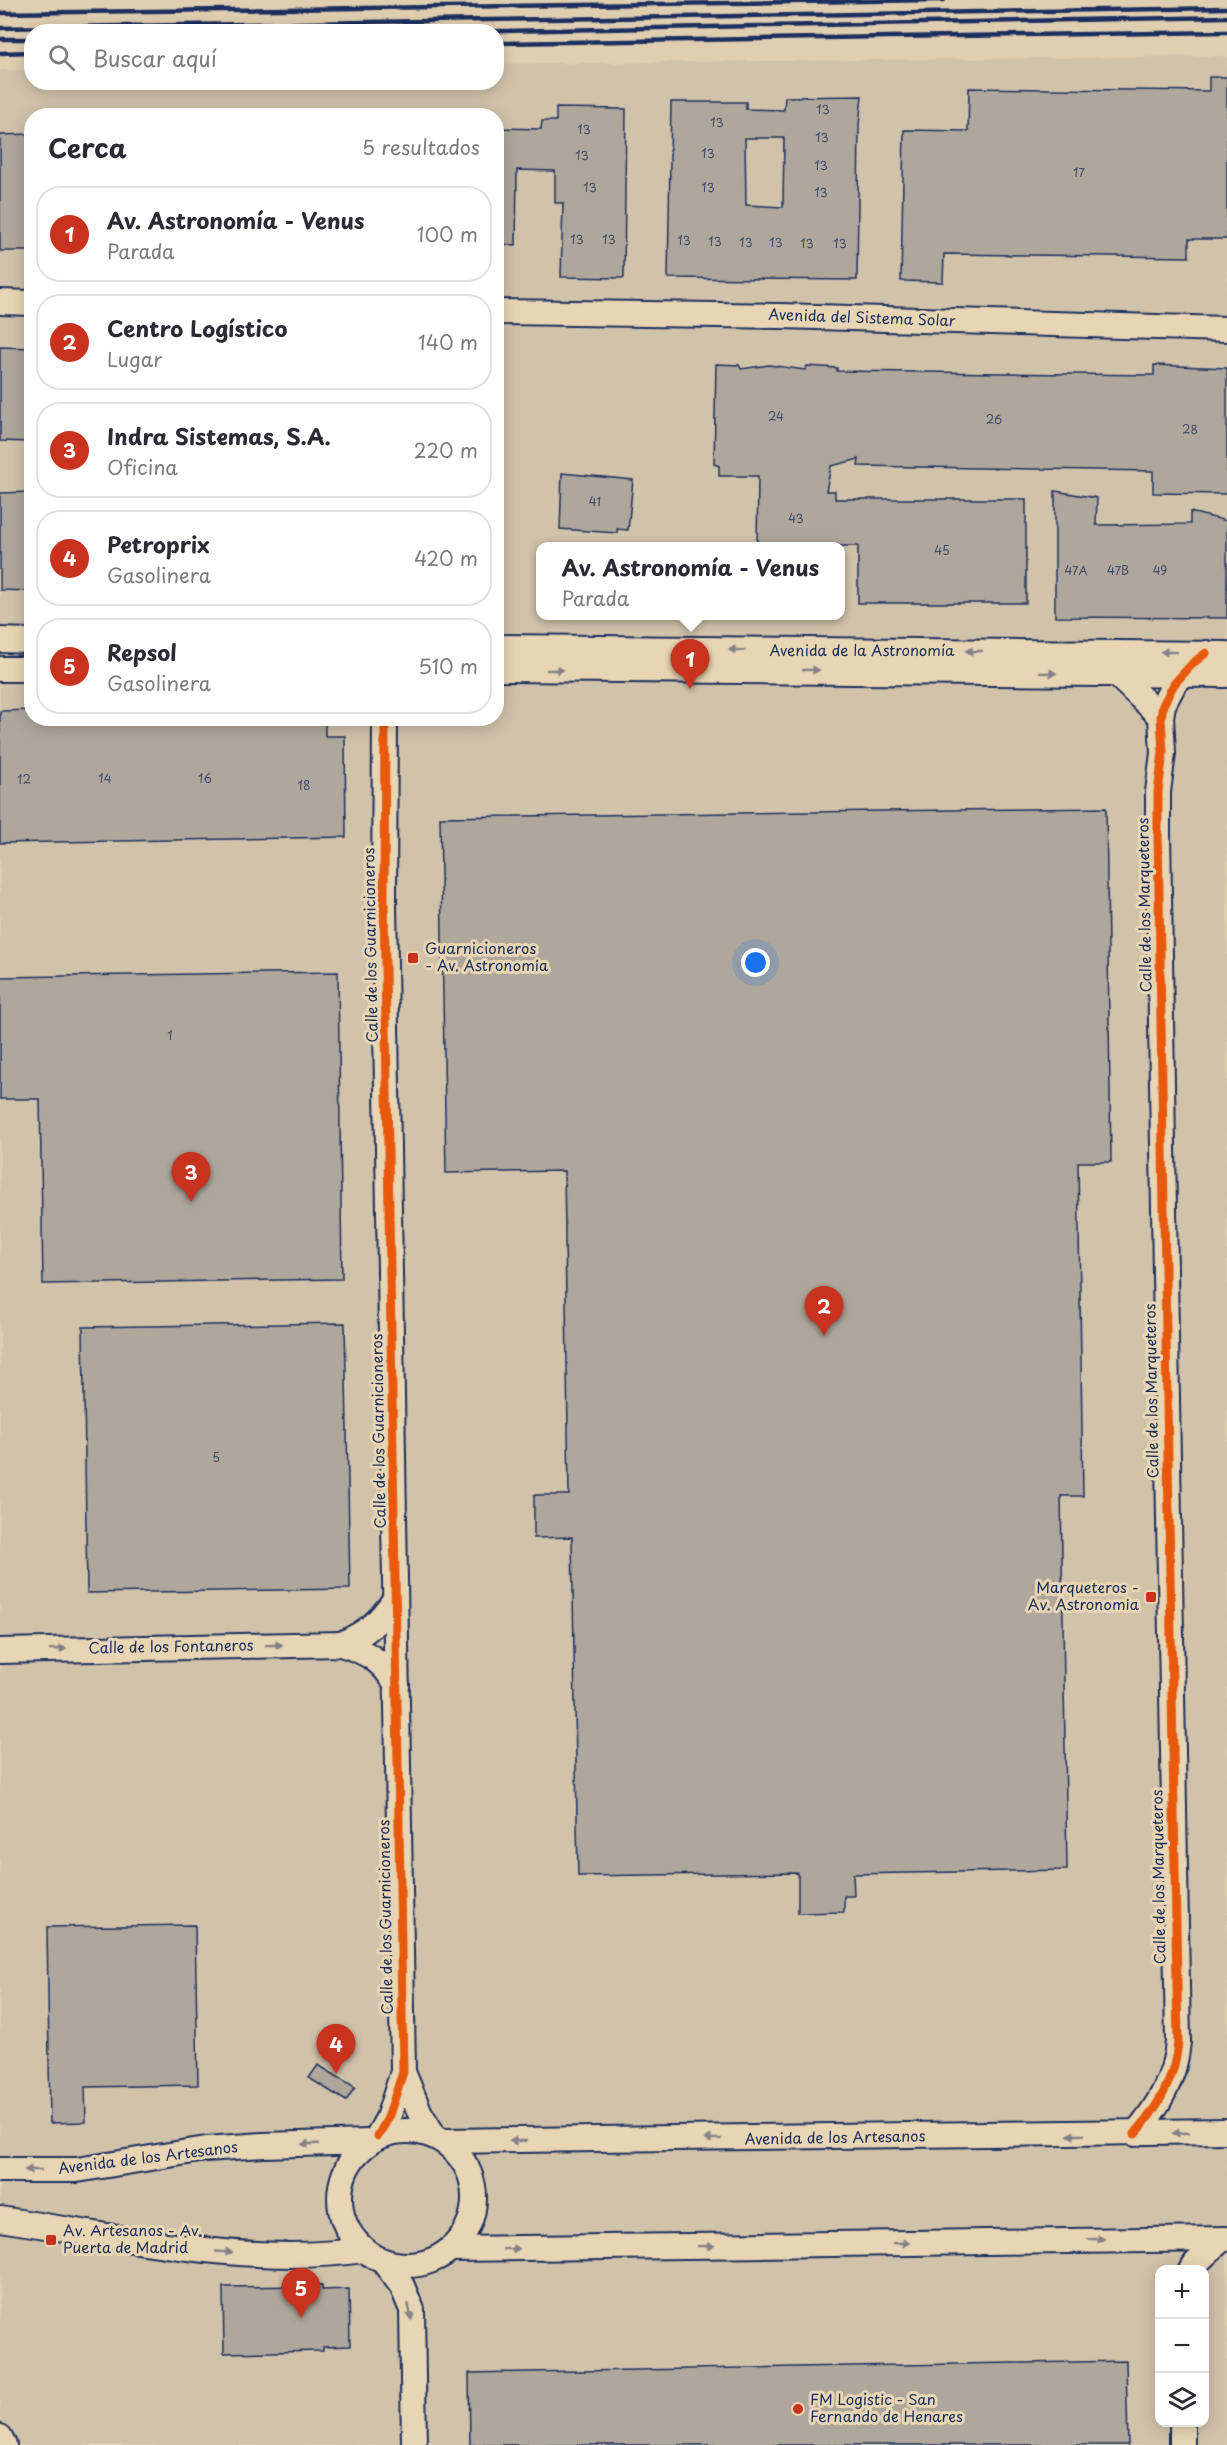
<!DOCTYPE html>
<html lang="es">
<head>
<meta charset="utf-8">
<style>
	:root { --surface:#fff; --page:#f2f2f3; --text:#2b2b33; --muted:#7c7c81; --line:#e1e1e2; --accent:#c8321e }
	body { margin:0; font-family:"Playpen Sans",sans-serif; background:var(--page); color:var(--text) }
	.controls { position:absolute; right:18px; bottom:18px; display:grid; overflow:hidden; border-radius:12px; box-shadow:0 3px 15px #0003 }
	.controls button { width:54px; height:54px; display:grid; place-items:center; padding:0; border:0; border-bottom:2px solid var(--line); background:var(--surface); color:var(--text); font:30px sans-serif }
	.you { position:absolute; left:756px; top:963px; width:21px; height:21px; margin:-15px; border:4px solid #fff; border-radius:50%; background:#1a73e8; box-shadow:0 0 0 9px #1a73e833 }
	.badge { display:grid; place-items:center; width:39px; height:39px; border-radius:50%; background:var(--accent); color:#fff; font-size:20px; font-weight:700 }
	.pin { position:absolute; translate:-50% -50px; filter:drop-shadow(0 2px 3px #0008) }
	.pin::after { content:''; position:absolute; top:32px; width:21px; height:18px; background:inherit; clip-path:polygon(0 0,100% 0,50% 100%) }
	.popup { position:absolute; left:536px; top:542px; width:309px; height:78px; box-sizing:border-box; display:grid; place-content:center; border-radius:12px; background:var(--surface); filter:drop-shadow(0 2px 4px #0005); font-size:20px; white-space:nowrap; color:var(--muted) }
	.popup b { font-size:22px; color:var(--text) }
	.popup::after { content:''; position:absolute; left:50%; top:100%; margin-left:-12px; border:12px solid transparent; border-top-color:var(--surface) }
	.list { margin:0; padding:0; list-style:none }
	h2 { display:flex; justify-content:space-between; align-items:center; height:78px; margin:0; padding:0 24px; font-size:26px }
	h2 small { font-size:20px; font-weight:400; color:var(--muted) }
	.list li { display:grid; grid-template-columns:39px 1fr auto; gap:18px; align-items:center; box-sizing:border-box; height:96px; margin:0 12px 12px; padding:0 12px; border:2px solid var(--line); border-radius:24px }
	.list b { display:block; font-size:22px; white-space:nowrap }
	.list p { margin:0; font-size:20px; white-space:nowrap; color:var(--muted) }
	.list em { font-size:20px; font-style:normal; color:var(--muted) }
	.icon { flex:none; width:33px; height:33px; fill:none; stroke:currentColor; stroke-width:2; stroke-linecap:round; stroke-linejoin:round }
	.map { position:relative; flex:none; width:1227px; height:2445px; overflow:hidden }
	.search { position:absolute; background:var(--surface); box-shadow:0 3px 15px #0003; left:24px; top:24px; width:480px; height:66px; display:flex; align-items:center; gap:15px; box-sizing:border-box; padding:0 21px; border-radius:24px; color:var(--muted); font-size:22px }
	.panel { position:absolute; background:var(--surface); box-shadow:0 3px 15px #0003; left:24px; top:108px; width:480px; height:618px; border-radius:24px }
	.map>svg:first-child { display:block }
</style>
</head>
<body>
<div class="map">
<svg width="1227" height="2445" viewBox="0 0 1227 2445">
	<rect width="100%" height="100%" fill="#e0ceb0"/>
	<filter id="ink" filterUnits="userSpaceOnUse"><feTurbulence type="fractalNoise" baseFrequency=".0167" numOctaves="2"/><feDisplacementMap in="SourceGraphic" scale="12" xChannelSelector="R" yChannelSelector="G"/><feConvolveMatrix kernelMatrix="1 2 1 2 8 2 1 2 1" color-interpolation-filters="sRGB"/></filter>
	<g filter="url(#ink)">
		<g fill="#d1c2aa" fill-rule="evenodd">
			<path d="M1227,56V654L497,647L496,116H32L31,641L0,640V70H31L32,82H496L497,64ZM540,546H840V616H540Z"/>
			<path d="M0,669H31L32,718H496L497,669L1227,675V2445H0ZM1160,2270H1204V2422H1160Z"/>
		</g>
		<g fill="#afa79b" stroke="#1b2f5e" stroke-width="1.5" fill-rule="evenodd">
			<polygon points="1209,77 1227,77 1227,239 1189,239 1189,257 944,254 943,282 901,281 904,130 968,131 969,88 1209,91"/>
			<path d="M862,96L859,125L857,280L668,278L671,102H746V109L784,110L785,97ZM745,138H784L783,207L746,205Z"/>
			<polygon points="556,108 626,109 624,278 561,277 563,203 555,203 555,171 517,170 516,245 496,244 496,128 541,129 542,121 556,121"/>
			<polygon points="32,134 32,251 0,251 0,135"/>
			<polygon points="0,347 32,348 32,442 0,441"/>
			<polygon points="716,364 739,365 741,369 769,365 805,370 807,366 837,368 837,371 1154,375 1154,365 1227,368 1227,494 1153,493 1153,471 858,466 859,459 831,466 826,491 835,491 835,499 1026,499 1026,603 858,603 858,546 757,546 758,476 719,476 719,466 714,464"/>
			<polygon points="562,473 633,480 628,530 617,529 617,533 560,529"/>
			<polygon points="1055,491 1097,498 1096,525 1190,524 1190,512 1227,521 1227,618 1055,617"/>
			<polygon points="32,492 32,591 0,590 0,493"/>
			<polygon points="32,710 32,718 325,718 325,736 345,736 346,837 0,843 0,711"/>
			<polygon points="1106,808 1111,1162 1078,1162 1083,1496 1061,1496 1067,1870 853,1874 854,1896 844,1896 844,1912 798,1913 798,1873 578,1876 572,1537 534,1538 534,1495 569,1495 564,1171 446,1173 440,817"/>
			<polygon points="338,972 342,1279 43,1284 40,1099 0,1099 0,977"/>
			<polygon points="345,1323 350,1589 87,1593 83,1327"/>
			<polygon points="195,1925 198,2085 85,2087 86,2122 50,2123 47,1927"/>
			<polygon points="318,2065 355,2087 346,2101 309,2078"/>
			<polygon points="322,2286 322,2290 349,2289 350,2346 323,2347 323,2351 224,2353 223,2287"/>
			<polygon points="1126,2361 1128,2445 470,2445 469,2373"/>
		</g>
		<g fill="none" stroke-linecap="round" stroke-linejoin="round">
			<g stroke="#1b2f5e" stroke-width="28">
				<g id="minor">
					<polyline points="0,302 32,303"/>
					<polyline points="496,312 781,316 1227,329"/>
					<polyline points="0,640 32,641"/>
					<polyline points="496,647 1227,654"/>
					<polyline points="0,669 32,669"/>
					<polyline points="496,669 1227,675"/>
					<polyline points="1116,674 1161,717"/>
					<path d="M341,1644C367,1633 379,1622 395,1599"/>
					<path d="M0,1651L341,1644C369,1653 381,1660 397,1685"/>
					<polyline points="403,2072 420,2113 434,2136"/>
					<circle cx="407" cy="2198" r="67"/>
					<path d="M1135,2134C1158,2107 1175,2079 1178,2042C1169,1639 1166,1235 1158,832V792L1163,753L1161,717L1163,705L1174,684L1193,663L1206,653"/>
					<polyline points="378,2136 388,2118 403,2072 384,903 385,718"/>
					<polyline points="444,2141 1227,2131"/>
					<polyline points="0,2170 77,2170 206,2149 263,2145 369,2142"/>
					<path d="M0,2219C119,2236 243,2267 364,2250"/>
					<polyline points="452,2249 1227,2239"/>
					<polyline points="383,2261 402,2286 412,2310 414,2445"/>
					<polyline points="1191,2270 1196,2263 1222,2239"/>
					<polyline points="1182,2422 1182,2445"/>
					<polyline points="0,2437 4,2445"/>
				</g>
			</g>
			<use href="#minor" stroke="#e8d5b3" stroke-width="24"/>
			<g stroke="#1b2f5e" stroke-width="4.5">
				<polyline points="0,13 944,0"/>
				<polyline points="0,28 1227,8"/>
				<polyline points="452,32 1227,17"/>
				<polyline points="0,39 32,39"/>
				<polyline points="496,43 1227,32"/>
				<polyline points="0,53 32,52"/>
			</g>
			<g stroke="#e8d5b3" stroke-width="13">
				<g id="cycleway">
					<path d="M1135,2134C1158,2107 1175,2079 1178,2042C1169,1639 1166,1235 1158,832V792L1163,753L1161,717L1163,705L1174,684L1193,663L1206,653"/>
					<polyline points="378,2136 388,2118 403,2072 384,903 385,718"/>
				</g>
			</g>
			<use href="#cycleway" stroke="#e8590c" stroke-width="9"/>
		</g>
		<defs><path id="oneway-solid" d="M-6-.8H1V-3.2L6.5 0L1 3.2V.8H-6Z" transform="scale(1.5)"/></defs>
		<g fill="#828288">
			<use href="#oneway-solid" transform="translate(737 650) rotate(-179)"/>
			<use href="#oneway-solid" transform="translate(974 651) rotate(-180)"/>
			<use href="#oneway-solid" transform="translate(1169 652) rotate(-179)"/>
			<use href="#oneway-solid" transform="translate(555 670)"/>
			<use href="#oneway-solid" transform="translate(811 670) rotate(1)"/>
			<use href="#oneway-solid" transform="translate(1048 673) rotate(1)"/>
			<use href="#oneway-solid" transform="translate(274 1645) rotate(-1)"/>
			<use href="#oneway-solid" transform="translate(58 1649) rotate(-1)"/>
			<use href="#oneway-solid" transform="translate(1181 2133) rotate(178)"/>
			<use href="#oneway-solid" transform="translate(1076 2135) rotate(179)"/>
			<use href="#oneway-solid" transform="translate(713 2139) rotate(179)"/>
			<use href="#oneway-solid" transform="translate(518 2141) rotate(179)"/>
			<use href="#oneway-solid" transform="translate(310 2144) rotate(178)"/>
			<use href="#oneway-solid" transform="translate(33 2170) rotate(180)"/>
			<use href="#oneway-solid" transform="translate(1096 2239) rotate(-1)"/>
			<use href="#oneway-solid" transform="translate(901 2243) rotate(-1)"/>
			<use href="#oneway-solid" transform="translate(706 2246) rotate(-1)"/>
			<use href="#oneway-solid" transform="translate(511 2249) rotate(-1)"/>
			<use href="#oneway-solid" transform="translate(224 2252) rotate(3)"/>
			<use href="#oneway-solid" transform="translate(410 2312) rotate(79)"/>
		</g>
	</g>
	<g fill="#c8321e" stroke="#e8d5b3" stroke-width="2">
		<rect x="407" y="952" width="12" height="12" rx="3"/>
		<rect x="1145" y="1591" width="12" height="12" rx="3"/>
		<rect x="45" y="2234" width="12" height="12" rx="3"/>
		<circle cx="798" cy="2409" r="6"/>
	</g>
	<g text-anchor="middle" stroke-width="6" stroke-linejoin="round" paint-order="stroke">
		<g font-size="12" fill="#404d6d">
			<text x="823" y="114">13</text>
			<text x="717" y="127">13</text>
			<text x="584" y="134">13</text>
			<text x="822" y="142">13</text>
			<text x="708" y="158">13</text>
			<text x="582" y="160">13</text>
			<text x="821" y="170">13</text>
			<text x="1079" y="177">17</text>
			<text x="590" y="192">13</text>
			<text x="708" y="192">13</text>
			<text x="821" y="197">13</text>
			<text x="577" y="244">13</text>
			<text x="609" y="244">13</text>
			<text x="684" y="245">13</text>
			<text x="715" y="246">13</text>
			<text x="746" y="247">13</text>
			<text x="776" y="247">13</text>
			<text x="807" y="248">13</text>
			<text x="840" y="248">13</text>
			<text x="776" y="421">24</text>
			<text x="994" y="424">26</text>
			<text x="1190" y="434">28</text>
			<text x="595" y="506">41</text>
			<text x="796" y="523">43</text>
			<text x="942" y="555">45</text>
			<text x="1076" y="575">47A</text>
			<text x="1118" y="575">47B</text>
			<text x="1160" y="575">49</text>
			<text x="105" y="783">14</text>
			<text x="205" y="783">16</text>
			<text x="24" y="784">12</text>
			<text x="304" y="790">18</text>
			<text x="170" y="1040">1</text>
			<text x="216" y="1462">5</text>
		</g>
		<g font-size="15" fill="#1b2f5e" stroke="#e8d5b3">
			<text transform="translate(862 318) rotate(2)" y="5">Avenida del Sistema Solar</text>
			<text x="862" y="656">Avenida de la Astronomía</text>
			<text transform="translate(1145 905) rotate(-91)" y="5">Calle de los Marqueteros</text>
			<text transform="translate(371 945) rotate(-91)" y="5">Calle de los Guarnicioneros</text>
			<text transform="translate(1152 1391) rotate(-91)" y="5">Calle de los Marqueteros</text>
			<text transform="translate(379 1431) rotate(-91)" y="5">Calle de los Guarnicioneros</text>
			<text transform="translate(171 1647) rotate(-1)" y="5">Calle de los Fontaneros</text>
			<text transform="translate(1159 1877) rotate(-91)" y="5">Calle de los Marqueteros</text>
			<text transform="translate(386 1917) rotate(-91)" y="5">Calle de los Guarnicioneros</text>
			<text transform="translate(835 2138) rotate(-1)" y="5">Avenida de los Artesanos</text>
			<text transform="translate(148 2158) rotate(-7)" y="5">Avenida de los Artesanos</text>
		</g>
		<g font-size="15" fill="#1b2f5e" stroke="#e8d5b3" text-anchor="start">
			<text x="425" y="954">Guarnicioneros<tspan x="425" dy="17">- Av. Astronomia</tspan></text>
			<text x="1139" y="1593" text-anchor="end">Marqueteros -<tspan x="1139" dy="17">Av. Astronomia</tspan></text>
			<text x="63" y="2236">Av. Artesanos - Av.<tspan x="63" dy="17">Puerta de Madrid</tspan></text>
			<text x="810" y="2405">FM Logistic - San<tspan x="810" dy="17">Fernando de Henares</tspan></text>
		</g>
	</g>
</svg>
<div class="controls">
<button>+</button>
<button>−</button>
<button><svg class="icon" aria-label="layers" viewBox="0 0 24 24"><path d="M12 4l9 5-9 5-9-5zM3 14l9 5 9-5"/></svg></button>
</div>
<div class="you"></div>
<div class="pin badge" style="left:690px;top:689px">1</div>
<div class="popup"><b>Av. Astronomía - Venus</b>Parada</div>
<div class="pin badge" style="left:824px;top:1336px">2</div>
<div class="pin badge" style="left:191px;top:1202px">3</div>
<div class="pin badge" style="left:336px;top:2074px">4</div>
<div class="pin badge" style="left:301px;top:2318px">5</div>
<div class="search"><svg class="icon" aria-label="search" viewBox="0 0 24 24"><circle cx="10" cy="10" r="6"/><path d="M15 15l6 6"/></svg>Buscar aquí</div>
<section class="panel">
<h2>Cerca<small>5 resultados</small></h2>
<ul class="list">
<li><span class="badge">1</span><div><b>Av. Astronomía - Venus</b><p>Parada</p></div><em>100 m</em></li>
<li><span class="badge">2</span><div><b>Centro Logístico</b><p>Lugar</p></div><em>140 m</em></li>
<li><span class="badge">3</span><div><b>Indra Sistemas, S.A.</b><p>Oficina</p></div><em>220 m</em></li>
<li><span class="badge">4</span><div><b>Petroprix</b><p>Gasolinera</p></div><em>420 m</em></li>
<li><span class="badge">5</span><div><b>Repsol</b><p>Gasolinera</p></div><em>510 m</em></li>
</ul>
</section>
</div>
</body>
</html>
